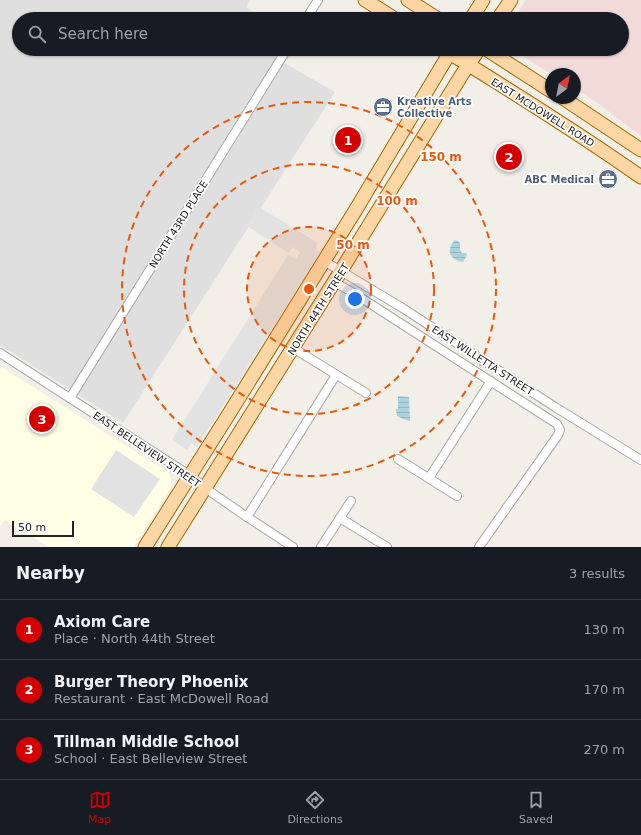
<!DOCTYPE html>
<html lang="en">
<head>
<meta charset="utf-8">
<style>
	:root { --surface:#171b24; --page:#20242c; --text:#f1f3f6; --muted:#9ea1a6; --line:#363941; --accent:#d40000 }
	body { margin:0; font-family:"DejaVu Sans",sans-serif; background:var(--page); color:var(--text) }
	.compass { position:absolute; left:545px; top:68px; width:36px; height:36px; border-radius:50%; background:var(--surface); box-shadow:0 1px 3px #0004; rotate:32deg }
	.scale { position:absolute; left:12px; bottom:10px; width:62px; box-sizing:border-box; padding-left:4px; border:2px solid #222; border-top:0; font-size:11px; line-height:14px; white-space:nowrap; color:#222; -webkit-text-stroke:3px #fff; paint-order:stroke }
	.you { position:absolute; left:355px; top:299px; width:14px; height:14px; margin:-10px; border:3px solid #fff; border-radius:50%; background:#1a73e8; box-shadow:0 0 0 6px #1a73e833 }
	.badge { display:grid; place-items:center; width:26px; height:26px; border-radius:50%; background:var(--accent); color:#fff; font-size:13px; font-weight:700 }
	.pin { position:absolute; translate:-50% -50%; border:2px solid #fff; box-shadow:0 1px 4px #0006 }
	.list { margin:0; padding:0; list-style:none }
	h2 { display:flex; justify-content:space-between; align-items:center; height:52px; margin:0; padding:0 16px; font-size:17px }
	h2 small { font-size:13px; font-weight:400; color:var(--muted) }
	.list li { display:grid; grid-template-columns:26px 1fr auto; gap:12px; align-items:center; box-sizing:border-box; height:60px; padding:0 16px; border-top:1px solid var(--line) }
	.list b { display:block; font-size:15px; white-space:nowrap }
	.list p { margin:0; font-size:13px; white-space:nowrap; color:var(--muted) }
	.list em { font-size:13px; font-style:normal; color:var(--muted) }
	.icon { flex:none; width:22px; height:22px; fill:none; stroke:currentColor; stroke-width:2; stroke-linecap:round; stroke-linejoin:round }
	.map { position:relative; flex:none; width:641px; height:547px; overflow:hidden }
	.search { position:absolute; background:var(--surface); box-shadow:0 1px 3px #0004; left:12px; right:12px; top:12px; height:44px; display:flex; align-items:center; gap:10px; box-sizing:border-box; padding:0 14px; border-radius:22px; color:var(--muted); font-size:15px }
	.sheet { height:232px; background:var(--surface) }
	nav { display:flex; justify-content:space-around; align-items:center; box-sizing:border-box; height:56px; border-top:1px solid var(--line); background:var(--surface); font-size:11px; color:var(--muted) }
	nav a { display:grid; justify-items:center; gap:2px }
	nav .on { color:var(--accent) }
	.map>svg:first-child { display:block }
</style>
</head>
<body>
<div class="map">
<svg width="641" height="547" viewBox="0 0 641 547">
	<defs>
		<pattern id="water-rules" width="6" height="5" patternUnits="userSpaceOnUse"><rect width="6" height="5" fill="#aad3df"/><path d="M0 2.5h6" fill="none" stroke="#92b5bf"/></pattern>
	</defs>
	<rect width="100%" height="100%" fill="#f2efe9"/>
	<polygon fill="#e0dfdf" points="0,0 250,0 246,7 264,19 19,19 19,49 280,49 274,57 335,92 123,423 0,345"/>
	<polygon fill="#f2dad9" points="526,0 641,0 641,136 599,104 575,89 575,74 551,74 511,49 622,49 622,19 514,19"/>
	<polygon fill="#ffffe5" points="0,366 169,473 172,486 134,547 48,547 5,520 0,527"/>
	<g fill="#e2e2e2">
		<polygon points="259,207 318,243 315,249 320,252 197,447 191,443 187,450 172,440 288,255 296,259 300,252 293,247 289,253 247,226"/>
		<polygon points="116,450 160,479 134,517 91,489"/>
	</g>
	<g fill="url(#water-rules)">
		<path d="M455,240L458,241L460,243V250L462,253H466L467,255L463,262C450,260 445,250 455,240Z"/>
		<polygon points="398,396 409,397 410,421 403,419 397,416 396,409 398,409"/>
	</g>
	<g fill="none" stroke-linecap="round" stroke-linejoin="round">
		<g stroke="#a9a9a9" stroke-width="10">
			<g id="street">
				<polyline points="306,19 318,0"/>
				<polyline points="324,261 401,307 555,407 641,460"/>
				<polyline points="334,282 352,292 557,424 560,430 558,435 479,547"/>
				<polyline points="293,348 366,393"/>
				<polyline points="0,353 172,464 191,476 205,488 247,517 293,547"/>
				<polyline points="70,398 287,49"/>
				<polyline points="398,459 457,496"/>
				<polyline points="429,478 491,381"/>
				<polyline points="247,517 336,375"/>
				<polyline points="340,518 387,547"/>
				<polyline points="321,547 351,501"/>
			</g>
		</g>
		<g stroke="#a06b00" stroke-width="15">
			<g id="primary">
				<polyline points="365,0 395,19"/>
				<polyline points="408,0 438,19"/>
				<polyline points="471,19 483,0"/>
				<polyline points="498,19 511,0"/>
				<path d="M443,49C510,90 577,132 641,177"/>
				<polyline points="486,49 551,91"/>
				<polyline points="563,98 641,150"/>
				<polyline points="145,547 227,417 355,211 452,49"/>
				<polyline points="168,547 334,282 461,76 479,49"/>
			</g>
		</g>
		<use href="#street" stroke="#fff" stroke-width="8"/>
		<use href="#primary" stroke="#fcd6a4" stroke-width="13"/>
	</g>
	<circle cx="309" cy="289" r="62" fill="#e8590c" fill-opacity=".12"/>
	<g fill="none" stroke="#e8590c" stroke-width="2" stroke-dasharray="7 5">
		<circle cx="309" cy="289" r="62"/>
		<circle cx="309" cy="289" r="125"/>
		<circle cx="309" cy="289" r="187"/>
	</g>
	<defs>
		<g id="office-disc" transform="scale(1)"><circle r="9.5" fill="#5c6f8a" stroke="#fff"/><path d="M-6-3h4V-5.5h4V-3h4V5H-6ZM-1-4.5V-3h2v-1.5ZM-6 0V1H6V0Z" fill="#fff"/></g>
	</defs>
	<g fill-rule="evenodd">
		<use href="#office-disc" x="383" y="107"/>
		<use href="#office-disc" x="608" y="179"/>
	</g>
	<g text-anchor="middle" stroke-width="3.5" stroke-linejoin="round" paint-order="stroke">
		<g font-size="10" font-weight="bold" fill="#4e5e75" stroke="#fff" text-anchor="start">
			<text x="397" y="105">Kreative Arts<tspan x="397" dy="12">Collective</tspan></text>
			<text x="594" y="183" text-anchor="end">ABC Medical</text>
		</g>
		<g font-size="10" fill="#222" stroke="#fff">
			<text transform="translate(543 112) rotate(32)" y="4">EAST MCDOWELL ROAD</text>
			<text transform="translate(178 224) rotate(-58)" y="4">NORTH 43RD PLACE</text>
			<text transform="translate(318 309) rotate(-58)" y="4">NORTH 44TH STREET</text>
			<text transform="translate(483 360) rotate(33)" y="4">EAST WILLETTA STREET</text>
			<text transform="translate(147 449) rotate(34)" y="4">EAST BELLEVIEW STREET</text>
		</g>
	</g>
	<circle cx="309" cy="289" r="6" fill="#e8590c" stroke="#fff" stroke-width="2"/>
	<g font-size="12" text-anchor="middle" font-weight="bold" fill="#e8590c" stroke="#fff" stroke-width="3.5" stroke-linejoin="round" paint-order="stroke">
		<text x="441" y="161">150 m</text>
		<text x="397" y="205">100 m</text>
		<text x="353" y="249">50 m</text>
	</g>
</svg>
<svg class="compass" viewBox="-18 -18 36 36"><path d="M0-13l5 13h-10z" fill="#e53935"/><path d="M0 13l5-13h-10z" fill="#9ea1a6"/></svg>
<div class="scale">50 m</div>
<div class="you"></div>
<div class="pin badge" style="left:348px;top:140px">1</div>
<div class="pin badge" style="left:509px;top:157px">2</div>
<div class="pin badge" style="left:42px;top:419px">3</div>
<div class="search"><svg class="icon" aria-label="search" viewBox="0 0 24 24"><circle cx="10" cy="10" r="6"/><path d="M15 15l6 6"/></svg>Search here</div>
</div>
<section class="sheet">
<h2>Nearby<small>3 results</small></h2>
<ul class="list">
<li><span class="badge">1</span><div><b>Axiom Care</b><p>Place · North 44th Street</p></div><em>130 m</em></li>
<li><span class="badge">2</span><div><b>Burger Theory Phoenix</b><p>Restaurant · East McDowell Road</p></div><em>170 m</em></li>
<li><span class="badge">3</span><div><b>Tillman Middle School</b><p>School · East Belleview Street</p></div><em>270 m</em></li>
</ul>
</section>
<nav>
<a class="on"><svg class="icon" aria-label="map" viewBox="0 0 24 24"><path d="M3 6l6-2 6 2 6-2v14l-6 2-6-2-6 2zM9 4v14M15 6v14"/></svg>Map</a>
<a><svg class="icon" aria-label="directions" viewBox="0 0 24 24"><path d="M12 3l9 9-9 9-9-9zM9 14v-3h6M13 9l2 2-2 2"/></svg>Directions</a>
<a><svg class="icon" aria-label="saved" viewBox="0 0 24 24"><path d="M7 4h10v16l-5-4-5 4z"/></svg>Saved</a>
</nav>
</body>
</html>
